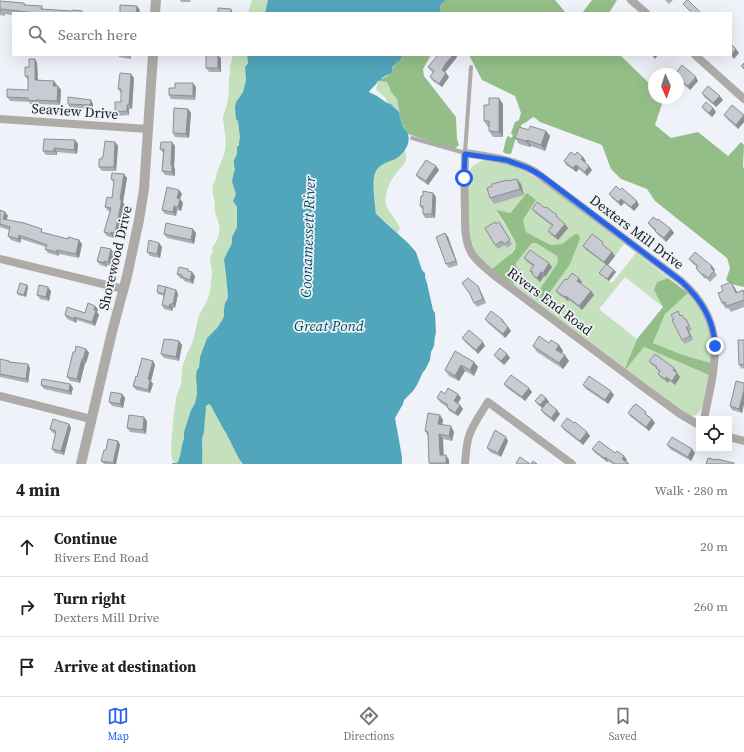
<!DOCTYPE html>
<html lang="en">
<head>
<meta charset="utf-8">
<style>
	:root { --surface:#fff; --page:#f2f2f2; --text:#202124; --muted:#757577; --line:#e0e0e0; --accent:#2563eb }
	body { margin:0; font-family:"Source Serif 4",serif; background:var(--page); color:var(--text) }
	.controls { position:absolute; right:12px; bottom:12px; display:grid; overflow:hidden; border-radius:0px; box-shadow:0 4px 16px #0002 }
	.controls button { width:36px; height:36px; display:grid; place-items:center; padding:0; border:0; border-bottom:1px solid var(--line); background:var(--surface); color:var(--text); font:20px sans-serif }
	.compass { position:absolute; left:648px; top:68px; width:36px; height:36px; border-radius:50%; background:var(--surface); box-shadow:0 4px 16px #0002; rotate:177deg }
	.stop { position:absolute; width:12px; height:12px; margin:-9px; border:3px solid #2563eb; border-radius:50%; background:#fff }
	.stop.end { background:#2563eb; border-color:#fff; box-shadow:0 1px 4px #0008 }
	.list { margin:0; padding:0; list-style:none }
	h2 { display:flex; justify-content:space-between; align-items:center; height:52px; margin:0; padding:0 16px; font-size:17px }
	h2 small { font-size:13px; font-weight:400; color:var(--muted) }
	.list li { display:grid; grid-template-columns:26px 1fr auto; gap:12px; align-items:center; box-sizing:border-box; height:60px; padding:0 16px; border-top:1px solid var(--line) }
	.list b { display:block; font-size:15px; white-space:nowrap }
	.list p { margin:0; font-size:13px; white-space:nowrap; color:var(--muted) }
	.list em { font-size:13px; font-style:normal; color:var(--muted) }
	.icon { flex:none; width:22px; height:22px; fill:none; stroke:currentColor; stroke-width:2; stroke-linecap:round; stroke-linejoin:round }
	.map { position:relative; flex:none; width:744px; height:464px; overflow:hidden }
	.search { position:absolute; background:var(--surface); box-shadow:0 4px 16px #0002; left:12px; right:12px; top:12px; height:44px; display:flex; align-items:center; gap:10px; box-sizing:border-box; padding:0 14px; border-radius:0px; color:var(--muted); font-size:15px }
	.sheet { height:232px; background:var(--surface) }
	nav { display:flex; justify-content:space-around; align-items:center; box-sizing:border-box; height:56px; border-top:1px solid var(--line); background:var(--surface); font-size:11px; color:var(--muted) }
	nav a { display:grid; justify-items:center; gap:2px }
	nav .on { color:var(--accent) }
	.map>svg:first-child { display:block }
</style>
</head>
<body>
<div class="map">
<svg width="744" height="464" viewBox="0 0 744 464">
	<rect width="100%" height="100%" fill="#eff3f9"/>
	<g fill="#c4e0bc">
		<polygon points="252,0 268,0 265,13 248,13"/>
		<path d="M233,55H247L248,63L245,67L246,80L245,86L243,92L236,102L240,138L239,141L237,154L234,160V166L235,169L233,176L232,182L236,194L233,201L237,207V227L232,237V243L224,259L226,275L228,297L227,300L225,303L224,309V316L221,322L217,328L207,338L200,357L196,385L197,394L195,403L191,410L184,432V438L182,445L180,456L178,462L174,463L172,459L171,447L173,421L176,398L181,384L182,368L187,353L189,350L193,341L199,315L207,301L210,292L212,273L210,257L213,251L212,248C215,244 218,239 219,234C221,226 217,219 215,212C214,209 215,206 215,203C213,195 210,186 216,179C216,170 224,159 225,150C227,141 224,128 223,119C223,114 226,109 227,104C229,96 229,86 229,77L230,73V67Z"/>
		<polygon points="378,81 387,82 391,92 397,99 399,110 393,107 391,104 387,103 386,98 376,90"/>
		<path d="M405,150C405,152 406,154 406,156C407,163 401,167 397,172C390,181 384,193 386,204C387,210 391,213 394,218C396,221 399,225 400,229L397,233L386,222L378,217L376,214C375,203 370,175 378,167C383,163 390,161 396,158C399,156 402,153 405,150Z"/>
		<path d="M484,160C519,161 546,185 573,205C590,218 607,231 624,244L615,256L609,252L604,264L601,268L604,270L601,275L612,283L636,253L668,278L657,282L663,307L625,277L599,309L637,339L625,368L512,284L516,263L532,243H536L557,256L558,259V264L536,295L541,299L575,234L562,244L551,245L526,232L523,220L536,200L527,194L509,213L496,211L516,243C514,255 501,262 492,269C484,262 476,256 471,246C467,236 466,177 471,168C474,164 479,162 484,160Z"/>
		<path d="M688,293C699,305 710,324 711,341C711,348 711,356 711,363L683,355L653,343L665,314Z"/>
		<path d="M644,347L709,375C707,386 706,417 690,416C688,415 686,414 684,413L626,369Z"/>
		<path d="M209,404L211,406L224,430L226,433L239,459L243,464H202C203,456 202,449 202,441C202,438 203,435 203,432C204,423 205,415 206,406Z"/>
	</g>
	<g fill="#94be88">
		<polygon points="444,0 555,0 566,13 440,13 440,6 442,3 444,2"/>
		<polygon points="592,0 617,0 609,13 582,13"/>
		<polygon points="403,55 431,55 423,69 424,76 456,117 457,139 459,145 454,149 408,134 402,124 401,118 399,115 400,113 399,110 397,99 391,92 387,82 378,81 387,76 397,62 400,61"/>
		<path d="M469,55H620L654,88V98H664L655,125L671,138L698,132L728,156L741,142L744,145L743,167L744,168V287L731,284L726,280L730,268L727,258L655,201L647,189L621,179L611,169L602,145L540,122L534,117C529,119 527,123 522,124L517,134L511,154H507L503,152L506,139L508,136L511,138L513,136L511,133L515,122L519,120L521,113L515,96L482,80Z"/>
		<polygon points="527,193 536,200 523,220 526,232 551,245 562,244 575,234 578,234 580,239 570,264 545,299 538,298 536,295 557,264 558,259 557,256 536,243 532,243 516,263 516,266 522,273 521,276 516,283 512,284 492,269 512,253 515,249 516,243 504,222 496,210 510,213"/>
		<polygon points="668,278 688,293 665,314 653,343 683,355 711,363 709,375 644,347 626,369 625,368 637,339 663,307 654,290 657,282"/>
	</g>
	<g fill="#52a6bc">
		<polygon points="268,0 444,0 445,2 442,3 440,6 440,13 265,13"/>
		<path d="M247,55H403L400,61L397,62L392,68V72L382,78L381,80L378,81C375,87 371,88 369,92L377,96L387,103L391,104C393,108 398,109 400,113L399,115C401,118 401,120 402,124C403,128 407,130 408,134C411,144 404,153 397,158C390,162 380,163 376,171C371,179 375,204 376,214L408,243L416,252L422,270L425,273V277L427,283L433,310L435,313L436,333L435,336L434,346L431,352L430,360L425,370L423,372L417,385L413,391L404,400L403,404L395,418L402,457V464H243L239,459L226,433L224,430L211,406L209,404L206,406C206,415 204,423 204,432C203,435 202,438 202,441C202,449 203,456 202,464H172V463H176L178,462L180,456L182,445L184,438V432L191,410L195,403L197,394L196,376L197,370L199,367L200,357L207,338L217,328L221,322L224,316V309L225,303L227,300L228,297L226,275L224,259L232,243V237L237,227V207L233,201L236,194L232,182L233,176L235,169L234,166V160L237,154V147L239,145V141L240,138L238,121L236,119L235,108L236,102L243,92L246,80L245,67L248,63Z"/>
	</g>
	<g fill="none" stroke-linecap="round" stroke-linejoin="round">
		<polyline stroke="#adaaa8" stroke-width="4" points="412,138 465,153 471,67"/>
		<g stroke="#adaaa8" stroke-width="8">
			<polyline points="631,0 646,13"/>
			<polyline points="695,55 744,99"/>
			<polyline points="0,119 148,129"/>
			<polyline points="0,259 123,289"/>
			<polyline points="0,396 91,419"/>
			<path d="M699,425L680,414L642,386L499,279C489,271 479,264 472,254C464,241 465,224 465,209C464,190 465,172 465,153C490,157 512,159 534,171L681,281C729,323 715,365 704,419"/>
			<polyline points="729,437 744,441"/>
			<path d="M465,464C466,455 466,445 469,436C473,424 481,413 488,402L572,464"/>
		</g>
		<g stroke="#adaaa8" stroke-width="10">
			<polyline points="155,13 156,0"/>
			<polyline points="81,464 112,332 127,276 139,220 144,189 153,55"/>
		</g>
	</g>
	<g fill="#acafb5">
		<polygon points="180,0 191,0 190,2 181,2"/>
		<polygon points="665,0 673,0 669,4"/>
		<polygon points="0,1 24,3 26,5 42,6 43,9 84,13 13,13 13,15 5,14 5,16 0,15"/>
		<polygon points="118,55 131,55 131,59 119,57"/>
		<polygon points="438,55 456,55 457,57 445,72 449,77 442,87 433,81 430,77 433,72 431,71 428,67"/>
		<polygon points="221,58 221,72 209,72 206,68"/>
		<polygon points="35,59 37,63 38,80 57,85 56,86 58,86 61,90 60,105 38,104 38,105 30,104 29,102 10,101 7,97 28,90 28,80 25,76 29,67"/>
		<polygon points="131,74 134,78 132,109 129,109 129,115 118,116 115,112 121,102 121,93 118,89"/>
		<polygon points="678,74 698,81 690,90 678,80"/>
		<polygon points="196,87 195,100 171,99 169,95 175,88"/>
		<polygon points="702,93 723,100 716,107 704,97"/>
		<polygon points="91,100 93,104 93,109 70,108 68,104"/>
		<polygon points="503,104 503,137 493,137 489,131 489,127 488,127 484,121 489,105"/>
		<polygon points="702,107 713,108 716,112 712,117 705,111"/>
		<polygon points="188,109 191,113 189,138 175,137 173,133"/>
		<polygon points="724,115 744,116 744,122 738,129 727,119"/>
		<polygon points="529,130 546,131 550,136 545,151 531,146 530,147 519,144 515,138"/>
		<polygon points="75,140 78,144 77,154 57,152 57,155 46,155 43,151"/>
		<polygon points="115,142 118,146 116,171 102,171 99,167 102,159"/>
		<polygon points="175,146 174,167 175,169 175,176 165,175 162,171 163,153 160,149"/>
		<polygon points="575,155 586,161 585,162 589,166 592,170 587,176 579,169 576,172 566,165 564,161"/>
		<polygon points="436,166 439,170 428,185 419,179 416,175"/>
		<polygon points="124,174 127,178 123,202 124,204 124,208 117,237 114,236 113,238 107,236 104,232 110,211 108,211 105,207 112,198 114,183 111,179"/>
		<polygon points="508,181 521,184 524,195 494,204 490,198"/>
		<polygon points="179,190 182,194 180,199 183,203 181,211 177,210 176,216 165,214 162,210"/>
		<polygon points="609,194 639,205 634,211 624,203 621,206 612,198"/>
		<polygon points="436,197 435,218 425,218 423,214 423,210 420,206"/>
		<polygon points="545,208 557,215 559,219 568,228 558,240 551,235 548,231 552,226 535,213 532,209"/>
		<polygon points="0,210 5,212 8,216 6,219 45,233 68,239 79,240 82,244 79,258 59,254 59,256 48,253 45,249 46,247 21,239 20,243 11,240 8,236 9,230 0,227"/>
		<polygon points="657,220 671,229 674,233 666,242 658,235 655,231 651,227 648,223"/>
		<polygon points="496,224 502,226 512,244 507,248 505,245 498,249 495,245"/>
		<polygon points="196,233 194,244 167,238 164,234"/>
		<polygon points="445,233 448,237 458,265 449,268 446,264"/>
		<polygon points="159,243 162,247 160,258 150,256 147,252"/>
		<polygon points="583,246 606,247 612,252 615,256 608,265 616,272 609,281 601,275 599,273 605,264 586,250"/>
		<polygon points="114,253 111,266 107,265 107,267 100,265 97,261"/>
		<polygon points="524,258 549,263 552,267 545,277 544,276 540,282 535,278 530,271 533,266 527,262"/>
		<polygon points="689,259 715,270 714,271 717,275 710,282 706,278 705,279 699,272 696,268 697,267 692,263"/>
		<polygon points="188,269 189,271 192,272 195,276 193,284 184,281 183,279 180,278 177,274"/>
		<polygon points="567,280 582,282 581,284 591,291 594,295 582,310 569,300 568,301 559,295 556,291"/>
		<polygon points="462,283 480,290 486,303 477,307 474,303 471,295"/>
		<polygon points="28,287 26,297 18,295 17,293"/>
		<polygon points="166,288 176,290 178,294 175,308 173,308 172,311 164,309 162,305 164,296 158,294 157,292"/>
		<polygon points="735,288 737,292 744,292 744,307 731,312 728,308 726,309 722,303"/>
		<polygon points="51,291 49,301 40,299 37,295"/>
		<polygon points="98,309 97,312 99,315 95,326 77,320 76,323 67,319 65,315 85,313"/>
		<polygon points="681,315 685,319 686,319 688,322 692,330 689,331 693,340 684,344 682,340"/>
		<polygon points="485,319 503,320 506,324 508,327 511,331 505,338 488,323"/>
		<polygon points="462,338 485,346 478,354 465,342"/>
		<polygon points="169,340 179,341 182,345 179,361 164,358 161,354"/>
		<polygon points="744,340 744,368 742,369 739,365"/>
		<polygon points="549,343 559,345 563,351 562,353 569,361 563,369 537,352 533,346"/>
		<polygon points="86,349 89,353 86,363 85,363 80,383 70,381 67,377 75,352"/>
		<polygon points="507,354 510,358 504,365 497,359 494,355"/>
		<polygon points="0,359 9,361 10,362 30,368 28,383 0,377"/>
		<polygon points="153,361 155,365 151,381 153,384 150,393 136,390 133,386 137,377"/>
		<polygon points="649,361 674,368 677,372 677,373 680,377 675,385 669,381 668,383 661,378 658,374 659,372 656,368 652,365"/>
		<polygon points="474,362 478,367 474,376 465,371 459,381 449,376 445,370"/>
		<polygon points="744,383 744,404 742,413 732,410 730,406"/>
		<polygon points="70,384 73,388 71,395 44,389 41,385"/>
		<polygon points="504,384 532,392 525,401 507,388"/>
		<polygon points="583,385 614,395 608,404 586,389"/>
		<polygon points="122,394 125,398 123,408 112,406 109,402"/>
		<polygon points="437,398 461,398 458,403 460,405 463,409 458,416 449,411 447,407 440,402"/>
		<polygon points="546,398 549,402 548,403 560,414 554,422 544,414 541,410 542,408 538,405 535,401"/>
		<polygon points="628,413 649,416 655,423 649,431 631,417"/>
		<polygon points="440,415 443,420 442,425 454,432 452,441 443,439 443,455 449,460 449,464 430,464 429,463 428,436 425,431"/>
		<polygon points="147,421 146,434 130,432 127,428"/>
		<polygon points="574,423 587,432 590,436 583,445 564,430 561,426"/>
		<polygon points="69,424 71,428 64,455 55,453 52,449 56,434 53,433 50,429"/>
		<polygon points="118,441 120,445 116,464 104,464 101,461 106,450"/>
		<polygon points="508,441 501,457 490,452 487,448"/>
		<polygon points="667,445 692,449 695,453 691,461 670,449"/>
		<polygon points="592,449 615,453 624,456 627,460 626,461 629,464 613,464 608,461 607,462 595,453"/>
	</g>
	<g fill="#8c8e93">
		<polygon points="137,6 140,10 139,13 136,13"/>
		<polygon points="231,9 233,13 230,13"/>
		<polygon points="736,49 739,53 734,59 731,55"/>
		<polygon points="129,55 131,55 131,59"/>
		<polygon points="218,55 221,58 221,72 218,68"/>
		<polygon points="453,55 456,55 457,57 449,67 444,73 442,70 446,63"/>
		<polygon points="652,55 658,55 655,59"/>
		<polygon points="35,59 37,63 38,84 35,80"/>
		<polygon points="446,73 449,77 442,87 439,84"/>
		<polygon points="131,74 134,78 132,109 129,105"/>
		<polygon points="696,77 698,81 690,90 688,86"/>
		<polygon points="54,81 57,85 56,90 53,86"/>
		<polygon points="193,83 196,87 195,100 193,96"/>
		<polygon points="58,86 61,90 60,105 57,101"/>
		<polygon points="720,96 723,100 716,107 713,103"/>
		<polygon points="499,98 503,104 503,137 499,132"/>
		<polygon points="91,100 93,104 93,109 90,105"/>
		<polygon points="127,105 129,109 129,115 127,111"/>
		<polygon points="713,108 716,112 712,117 709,113"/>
		<polygon points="188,109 191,113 189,138 186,134"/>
		<polygon points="744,115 744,122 738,129 736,125"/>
		<polygon points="546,131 550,136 545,151 541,145"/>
		<polygon points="75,140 78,144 77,154 74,150"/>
		<polygon points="527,140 531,146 530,147 526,141"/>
		<polygon points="115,142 118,146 116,171 114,167"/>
		<polygon points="172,142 175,146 174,167 175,169 175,176 172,172 171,165"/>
		<polygon points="54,148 57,152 57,155 54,151"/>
		<polygon points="583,157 586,161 584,163 581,159"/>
		<polygon points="576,165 579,169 576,172 573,168"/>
		<polygon points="436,166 439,170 428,185 426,181"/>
		<polygon points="589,166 592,170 587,176 585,172"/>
		<polygon points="124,174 127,178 123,202 124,204 124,208 117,237 115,233"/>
		<polygon points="517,179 521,184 524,195 520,189"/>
		<polygon points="179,190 182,194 180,199 183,203 181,211 178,207 177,198"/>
		<polygon points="433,193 436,197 435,218 432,214"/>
		<polygon points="621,199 624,203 621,206 618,202"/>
		<polygon points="637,201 639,205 634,211 631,207"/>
		<polygon points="174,206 177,210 176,216 173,212"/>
		<polygon points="5,212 8,216 5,223 3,219"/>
		<polygon points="565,224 568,228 558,240 555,236"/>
		<polygon points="193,229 196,233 194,244 191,240"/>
		<polygon points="671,229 674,233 666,242 664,238"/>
		<polygon points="111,232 114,236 113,238 111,234"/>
		<polygon points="445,233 448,237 458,265 456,261"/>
		<polygon points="19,235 21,239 20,243 18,239"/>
		<polygon points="79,240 82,244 79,258 76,254"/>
		<polygon points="159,243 162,247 160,258 157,254"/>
		<polygon points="111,249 114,253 111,266 108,262"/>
		<polygon points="57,250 59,254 59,256 56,252"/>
		<polygon points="612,252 615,256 607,266 604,262"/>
		<polygon points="104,261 107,265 107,267 104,263"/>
		<polygon points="549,263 552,267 545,277 543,273"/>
		<polygon points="712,266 715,270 713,272 711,268"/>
		<polygon points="614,270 616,272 609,281 607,279"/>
		<polygon points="192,272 195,276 193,284 190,280"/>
		<polygon points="541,272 544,276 540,282 537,278"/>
		<polygon points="579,278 582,282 580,285 577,281"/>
		<polygon points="731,282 735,288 740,299 736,293"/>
		<polygon points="27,285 28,287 26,297 24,295"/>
		<polygon points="478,286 480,290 486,303 483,299"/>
		<polygon points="48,287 51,291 49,301 46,297"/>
		<polygon points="176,290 178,294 175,308 173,304"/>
		<polygon points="591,291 594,295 582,310 579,306"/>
		<polygon points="566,296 569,300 568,301 565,297"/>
		<polygon points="170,304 173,308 172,311 169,307"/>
		<polygon points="95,306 98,309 97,312 99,315 95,326 92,322 94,310"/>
		<polygon points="74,317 77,320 76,323 74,319"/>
		<polygon points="508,327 511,331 505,338 503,334"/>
		<polygon points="686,327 689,331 693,340 690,336"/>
		<polygon points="179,341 182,345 179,361 176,357"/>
		<polygon points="483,342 485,346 478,354 476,350"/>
		<polygon points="559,345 563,351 560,355 556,350"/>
		<polygon points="86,349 89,353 86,363 83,359"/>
		<polygon points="507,354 510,358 504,365 501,361"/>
		<polygon points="565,355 569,361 563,369 559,363"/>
		<polygon points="82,359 85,363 80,383 77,379"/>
		<polygon points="153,361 155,365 151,381 153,384 150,393 148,390 148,379"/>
		<polygon points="474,362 478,367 474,376 470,370"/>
		<polygon points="28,364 30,368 28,383 26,379"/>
		<polygon points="461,365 465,371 459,381 455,376"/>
		<polygon points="674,368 677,372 676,374 673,370"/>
		<polygon points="677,373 680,377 675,385 672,381"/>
		<polygon points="666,377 669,381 668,383 665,379"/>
		<polygon points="70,384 73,388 71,395 69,391"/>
		<polygon points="529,388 532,392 525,401 522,397"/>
		<polygon points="744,390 744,404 742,413 739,409"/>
		<polygon points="611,391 614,395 608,404 605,400"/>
		<polygon points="122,394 125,398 123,408 120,404"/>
		<polygon points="458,394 461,398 457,405 454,401"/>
		<polygon points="546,398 549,402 543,409 540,405"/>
		<polygon points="460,405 463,409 458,416 455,413"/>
		<polygon points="557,410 560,414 554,422 551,418"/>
		<polygon points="440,415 443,420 441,429 438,424"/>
		<polygon points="144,417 147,421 146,434 143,430"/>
		<polygon points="652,419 655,423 649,431 646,427"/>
		<polygon points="69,424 71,428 64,455 61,451"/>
		<polygon points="451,426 454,432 452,441 449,436"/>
		<polygon points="587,432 590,436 583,445 580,441"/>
		<polygon points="439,434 443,439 444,460 440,455"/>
		<polygon points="506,437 508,441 501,457 498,453"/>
		<polygon points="118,441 120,445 116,464 114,464 113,463"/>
		<polygon points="692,449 695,453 691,461 688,457"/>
		<polygon points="446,455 449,460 449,464 447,464 446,463"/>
		<polygon points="624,456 627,460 625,463 622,459"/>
		<polygon points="605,457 608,461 607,462 604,458"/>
	</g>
	<g fill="#c8cbd2" stroke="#8c8e93">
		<polygon points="687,0 688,0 701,13 692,13 683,4"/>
		<polygon points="0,1 24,3 24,5 42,6 41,9 72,11 73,10 82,11 82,13 35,13 1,9 1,11 0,10"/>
		<polygon points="120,5 137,6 136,13 120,13"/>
		<polygon points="218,8 231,9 230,13 218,13"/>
		<polygon points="731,44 736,49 731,55"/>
		<rect x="206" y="55" width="12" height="13"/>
		<polygon points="438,55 453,55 446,63 442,70 446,73 439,84 430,77 434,71 428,67"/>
		<polygon points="29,59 35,59 35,80 54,81 53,86 58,86 57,101 36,100 36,101 28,100 28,98 7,97 7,89 28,90 28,76 25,76 25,67 29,67"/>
		<polygon points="744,63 744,69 741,66"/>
		<polygon points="682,65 696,77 688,86 678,78 678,74 675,74"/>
		<polygon points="120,73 131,74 129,105 127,105 127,111 115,112 115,102 121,102 121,89 118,89"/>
		<polygon points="175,83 193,83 193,96 169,95 169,88 175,88"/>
		<polygon points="708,86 720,96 713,103 702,93"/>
		<polygon points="68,97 91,100 90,105 68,104"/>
		<polygon points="489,98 499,98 499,132 489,131 489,121 484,121 484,105 489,105"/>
		<polygon points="706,102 713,108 709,113 702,107"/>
		<polygon points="732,105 744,115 736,125 724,115"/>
		<polygon points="174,108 188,109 186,134 173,133"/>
		<polygon points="530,126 546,131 541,145 527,140 526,141 515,138 519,127 529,130"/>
		<polygon points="44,139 75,140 74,150 54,148 54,151 43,151"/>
		<polygon points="105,141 115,142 114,167 99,167 99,159 102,159 102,157 103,157"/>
		<polygon points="161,142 172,142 171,165 172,165 172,172 162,171 164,149 160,149"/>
		<polygon points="571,152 575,155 577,152 583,157 581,159 589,166 585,172 576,165 573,168 564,161 570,153"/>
		<polygon points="426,160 436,166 426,181 416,175"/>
		<polygon points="112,173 124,174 120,199 121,200 121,204 118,219 115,233 111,232 111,234 104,232 111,208 105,207 107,197 112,198 114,180 111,179"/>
		<polygon points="517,179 520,189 490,198 487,188 492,186 492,184 507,180 507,181"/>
		<polygon points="616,186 620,190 622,188 637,201 631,207 621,199 618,202 609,194"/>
		<polygon points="167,187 179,190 177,198 180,199 178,207 174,206 173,212 162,210"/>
		<polygon points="423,191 433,193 432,214 423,214 423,206 420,206 421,196 423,196"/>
		<polygon points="537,202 545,208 546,207 557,215 556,216 565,224 555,236 548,231 553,225 532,209"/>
		<polygon points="0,210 5,212 3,219 24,223 42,229 41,232 68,239 68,237 79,240 76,254 57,250 56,252 45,249 47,245 19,235 18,239 8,236 10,227 0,224"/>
		<polygon points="653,217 657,220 658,219 671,229 664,238 655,231 656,230 648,223"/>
		<polygon points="495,222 496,224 499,222 510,240 504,244 502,241 495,245 485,228"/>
		<polygon points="166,223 193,229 191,240 164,234"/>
		<polygon points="445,233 456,261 446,264 436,237"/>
		<polygon points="592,234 603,242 602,244 612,252 604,262 583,246"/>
		<polygon points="149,240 159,243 157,254 147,252"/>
		<polygon points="101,247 111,249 108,262 104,261 104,263 97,261"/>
		<polygon points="530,250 549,263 543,273 541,272 537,278 532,274 533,272 530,271 534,265 524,258"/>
		<polygon points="695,252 712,266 711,268 714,271 708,278 703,274 702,275 696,268 698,266 689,259"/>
		<polygon points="606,264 614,270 607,279 599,273"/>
		<polygon points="179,267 188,269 188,271 192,272 190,280 182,277 182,275 177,274"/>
		<polygon points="572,273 579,278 577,281 591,291 579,306 566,296 565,297 556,291 565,279 567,280"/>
		<polygon points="468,278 478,286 483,299 474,303 470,294 462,283"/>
		<polygon points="731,282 736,293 743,290 744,293 744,300 727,306 725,302 722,303 718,293 723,291 721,286"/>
		<polygon points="20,283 27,285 24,295 17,293"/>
		<polygon points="39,285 48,287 46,297 37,295"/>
		<polygon points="158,285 166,287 164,294 157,292"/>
		<polygon points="166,287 176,290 173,304 170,304 169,307 162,305"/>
		<polygon points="88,303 95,306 94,310 96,311 92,322 74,317 74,319 65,315 67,307 85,313"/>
		<polygon points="491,311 503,320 502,321 508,327 503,334 485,319"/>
		<polygon points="678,311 680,316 682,315 684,319 686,319 689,326 686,327 690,336 682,340 672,320 674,319 671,315"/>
		<polygon points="469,330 483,342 476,350 462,338"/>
		<polygon points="539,336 549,343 551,340 559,345 556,350 565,355 559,363 533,346"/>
		<polygon points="164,339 169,340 169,339 179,341 176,357 161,354"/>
		<polygon points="738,340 744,340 744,364 739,365"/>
		<polygon points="76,346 86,349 83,359 82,359 77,379 67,377 73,352 75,352"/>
		<polygon points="500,348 507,354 501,361 494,355"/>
		<polygon points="455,351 474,362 470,370 461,365 455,376 445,370"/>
		<polygon points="655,354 674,368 673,370 677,373 672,381 666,377 665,379 658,374 660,371 656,368 657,367 649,361"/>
		<polygon points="142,358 153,361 148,379 150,380 148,390 133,386 136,376 137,377"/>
		<polygon points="0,359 9,361 9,362 28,364 26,379 0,374"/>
		<polygon points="511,375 529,388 522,397 504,384"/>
		<polygon points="589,376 611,391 605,400 583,385"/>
		<polygon points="42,379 70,384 69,391 41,385"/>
		<polygon points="736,381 744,383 744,390 739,409 730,406"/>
		<polygon points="448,388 458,394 454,401 460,405 455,413 447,407 448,405 437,398 441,391 445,394"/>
		<polygon points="111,392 122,394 120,404 109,402"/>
		<polygon points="541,394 546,398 540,405 535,401"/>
		<polygon points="547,402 557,410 551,418 541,410"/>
		<polygon points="636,404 646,412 645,414 652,419 646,427 628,413 634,405"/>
		<polygon points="428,413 440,415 438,424 451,426 449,436 439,434 440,455 446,455 446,463 429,463 428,432 425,431"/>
		<polygon points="129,415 144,417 143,430 127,428"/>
		<polygon points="567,418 574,423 575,422 587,432 580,441 561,426"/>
		<polygon points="53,419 69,424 61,451 52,449 56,431 50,429"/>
		<polygon points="495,430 506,437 498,453 487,448"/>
		<polygon points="672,437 692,449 688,457 667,445"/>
		<polygon points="108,439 118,441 113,463 101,461 104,450 106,450"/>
		<polygon points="599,441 615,453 617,451 624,456 622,459 629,464 615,464 605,457 604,458 592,449"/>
		<polygon points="520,457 530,464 518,464 516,463"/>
		<polygon points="708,458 717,460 717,459 734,463 734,464 706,464"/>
		<polygon points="533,461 537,464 531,464"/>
	</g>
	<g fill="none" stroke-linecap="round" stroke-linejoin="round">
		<path stroke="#2563eb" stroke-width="5" d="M464,178L465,154L506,160L528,168L542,176L681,281C700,298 714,320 715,346"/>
	</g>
	<g text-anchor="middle" stroke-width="3.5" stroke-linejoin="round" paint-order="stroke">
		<g font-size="14" fill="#1a1b1d" stroke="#eff3f9">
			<text transform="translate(75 111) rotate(4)" y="5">Seaview Drive</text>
			<text transform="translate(637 232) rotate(37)" y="5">Dexters Mill Drive</text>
			<text transform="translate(115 258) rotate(-77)" y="5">Shorewood Drive</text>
			<text transform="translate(550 301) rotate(37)" y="5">Rivers End Road</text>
		</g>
		<g font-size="15" font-style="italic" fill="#035060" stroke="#eff3f9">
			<text transform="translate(308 237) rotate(-88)" y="5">Coonamessett River</text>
			<text x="329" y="331">Great Pond</text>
		</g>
	</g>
</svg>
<div class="controls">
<button><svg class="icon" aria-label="locate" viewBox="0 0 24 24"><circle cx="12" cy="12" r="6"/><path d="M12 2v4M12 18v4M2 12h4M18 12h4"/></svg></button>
</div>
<svg class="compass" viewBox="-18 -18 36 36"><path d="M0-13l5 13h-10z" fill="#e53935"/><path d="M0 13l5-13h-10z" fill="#757577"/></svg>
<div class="stop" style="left:464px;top:178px"></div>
<div class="stop end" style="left:715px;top:346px"></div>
<div class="search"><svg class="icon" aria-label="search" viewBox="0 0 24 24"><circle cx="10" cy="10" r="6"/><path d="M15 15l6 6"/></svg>Search here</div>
</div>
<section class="sheet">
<h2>4 min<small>Walk · 280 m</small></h2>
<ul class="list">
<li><svg class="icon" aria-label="ahead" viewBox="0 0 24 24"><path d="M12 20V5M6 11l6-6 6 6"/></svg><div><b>Continue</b><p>Rivers End Road</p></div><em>20 m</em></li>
<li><svg class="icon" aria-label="right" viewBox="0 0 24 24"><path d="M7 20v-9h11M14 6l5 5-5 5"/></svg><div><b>Turn right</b><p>Dexters Mill Drive</p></div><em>260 m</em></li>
<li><svg class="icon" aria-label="arrive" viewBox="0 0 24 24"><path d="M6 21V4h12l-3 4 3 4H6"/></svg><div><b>Arrive at destination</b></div></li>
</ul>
</section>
<nav>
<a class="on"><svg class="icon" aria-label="map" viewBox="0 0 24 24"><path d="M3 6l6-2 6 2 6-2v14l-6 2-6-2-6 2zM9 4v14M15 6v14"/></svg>Map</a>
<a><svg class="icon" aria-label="directions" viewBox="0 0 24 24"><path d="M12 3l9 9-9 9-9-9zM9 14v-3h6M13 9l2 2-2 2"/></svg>Directions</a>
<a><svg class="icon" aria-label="saved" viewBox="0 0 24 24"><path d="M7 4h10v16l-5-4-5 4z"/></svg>Saved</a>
</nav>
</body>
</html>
